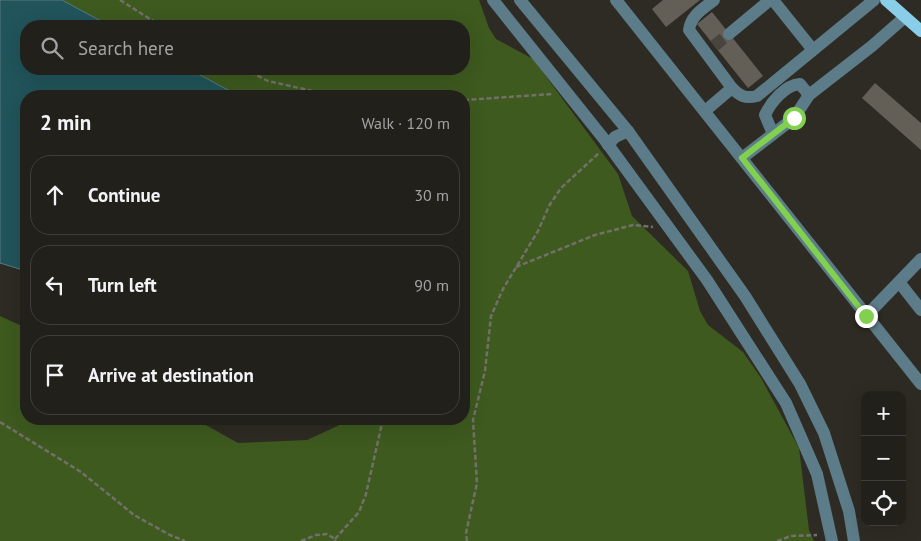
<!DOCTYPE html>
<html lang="en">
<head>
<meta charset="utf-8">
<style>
	:root { --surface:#22201b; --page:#2e2d28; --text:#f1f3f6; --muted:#a2a3a3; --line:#3f3e3a }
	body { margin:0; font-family:"PT Sans",sans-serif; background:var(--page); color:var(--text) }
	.controls { position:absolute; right:15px; bottom:15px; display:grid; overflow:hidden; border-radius:10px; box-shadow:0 5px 20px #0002 }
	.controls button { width:45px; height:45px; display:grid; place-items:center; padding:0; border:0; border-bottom:1px solid var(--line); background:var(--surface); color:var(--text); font:25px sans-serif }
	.stop { position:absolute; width:15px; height:15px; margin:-11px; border:4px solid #82d04f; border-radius:50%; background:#fff }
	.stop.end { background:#82d04f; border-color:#fff; box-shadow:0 1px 5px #0008 }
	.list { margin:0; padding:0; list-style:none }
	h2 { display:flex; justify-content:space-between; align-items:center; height:65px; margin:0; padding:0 20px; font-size:21px }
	h2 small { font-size:16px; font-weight:400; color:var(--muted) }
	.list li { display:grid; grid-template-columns:32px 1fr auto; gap:15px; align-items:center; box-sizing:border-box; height:80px; margin:0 10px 10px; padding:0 10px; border:1px solid var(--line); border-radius:20px }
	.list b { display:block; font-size:19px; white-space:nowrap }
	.list em { font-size:16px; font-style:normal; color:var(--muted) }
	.icon { flex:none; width:28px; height:28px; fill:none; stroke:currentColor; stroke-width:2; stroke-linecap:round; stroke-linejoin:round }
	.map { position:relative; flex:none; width:921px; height:541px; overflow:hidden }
	.search { position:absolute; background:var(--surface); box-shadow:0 5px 20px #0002; left:20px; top:20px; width:450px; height:55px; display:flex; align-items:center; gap:12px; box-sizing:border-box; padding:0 18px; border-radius:20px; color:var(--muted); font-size:19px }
	.panel { position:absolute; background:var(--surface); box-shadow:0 5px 20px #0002; left:20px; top:90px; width:450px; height:335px; border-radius:20px }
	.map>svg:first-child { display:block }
</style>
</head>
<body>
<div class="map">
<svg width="921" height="541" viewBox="0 0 921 541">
	<rect width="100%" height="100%" fill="#2e2b24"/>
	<polygon fill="#3e5a1f" points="62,0 479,0 489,28 496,39 533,59 618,174 632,216 688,271 700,311 708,325 743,352 761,378 799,448 809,530 814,541 0,541 0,316 26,328 26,419 195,419 238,443 307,440 346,422 347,419 464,419 464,96 239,96 189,69 464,69 464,26 110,26"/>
	<polygon fill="#21545b" stroke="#597c80" points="0,0 62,0 110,26 26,26 26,69 189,69 239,96 26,96 26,271 0,263"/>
	<g fill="#635f57">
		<polygon points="663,0 700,0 666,27 652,9"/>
		<polygon points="712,12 763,76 748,88 697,24"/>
		<polygon points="875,83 921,123 921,150 862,98"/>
	</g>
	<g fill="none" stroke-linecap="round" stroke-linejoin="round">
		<polyline stroke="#48453f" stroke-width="12" stroke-dasharray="12 6" stroke-linecap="butt" points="714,46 729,34"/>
		<g stroke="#727069" stroke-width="2.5" stroke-dasharray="5 2.5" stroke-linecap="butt">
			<polyline points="120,0 161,26"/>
			<polyline points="244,69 268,81 335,96"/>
			<polyline points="464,100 552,94"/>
			<polyline points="516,267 595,235 633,225 653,227"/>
			<polyline points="0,422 81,472 134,515 170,535 185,541"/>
			<polyline points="335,539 359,512 366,494 383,419"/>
			<polyline points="301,541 316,535 327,534 335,539 335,541"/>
			<polyline points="467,541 466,533 477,483 473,420 485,371 491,316 503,289 538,231 549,206 561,188 599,153"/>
			<polyline points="777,541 791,536 817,535"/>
		</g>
		<g stroke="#5c7c89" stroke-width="12">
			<polyline points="493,0 604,139 707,280 786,403 817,474 832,541"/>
			<polyline points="520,0 628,131 745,296 800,384 824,433 849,511 854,541"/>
			<polyline points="616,0 921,384"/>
			<path d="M714,0C703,9 691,15 689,30L732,88"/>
			<polyline points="773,0 813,50"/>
			<polyline points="729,34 770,0"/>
			<path d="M705,111L732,88C740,96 745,99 757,96L874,0"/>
			<path d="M773,134L765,115C771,102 785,85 800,84L809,95"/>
			<polyline points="608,145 615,137 628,131"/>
			<polyline points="742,158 794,118 809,95 872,46 905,17"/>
			<polyline points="899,282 921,310"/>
			<polyline points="866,316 921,259"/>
		</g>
		<polyline stroke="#89cde9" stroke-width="12" points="886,0 921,31"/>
	</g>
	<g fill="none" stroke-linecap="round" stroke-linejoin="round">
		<polyline stroke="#82d04f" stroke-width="6" points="794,118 742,158 866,316"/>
	</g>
</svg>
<div class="controls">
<button>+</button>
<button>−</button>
<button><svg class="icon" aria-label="locate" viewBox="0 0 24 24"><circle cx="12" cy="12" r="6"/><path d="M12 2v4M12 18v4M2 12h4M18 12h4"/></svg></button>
</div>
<div class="stop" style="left:794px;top:118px"></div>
<div class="stop end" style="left:866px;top:316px"></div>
<div class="search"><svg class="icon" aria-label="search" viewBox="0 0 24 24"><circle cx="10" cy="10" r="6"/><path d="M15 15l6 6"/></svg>Search here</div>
<section class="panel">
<h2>2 min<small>Walk · 120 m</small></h2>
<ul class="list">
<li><svg class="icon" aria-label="ahead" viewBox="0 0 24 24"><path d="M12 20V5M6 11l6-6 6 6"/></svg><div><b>Continue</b></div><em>30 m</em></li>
<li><svg class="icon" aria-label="left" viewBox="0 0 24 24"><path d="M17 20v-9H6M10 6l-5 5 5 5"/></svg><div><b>Turn left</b></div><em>90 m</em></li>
<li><svg class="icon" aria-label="arrive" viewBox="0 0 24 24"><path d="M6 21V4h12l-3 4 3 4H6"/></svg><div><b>Arrive at destination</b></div></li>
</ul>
</section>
</div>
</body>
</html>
